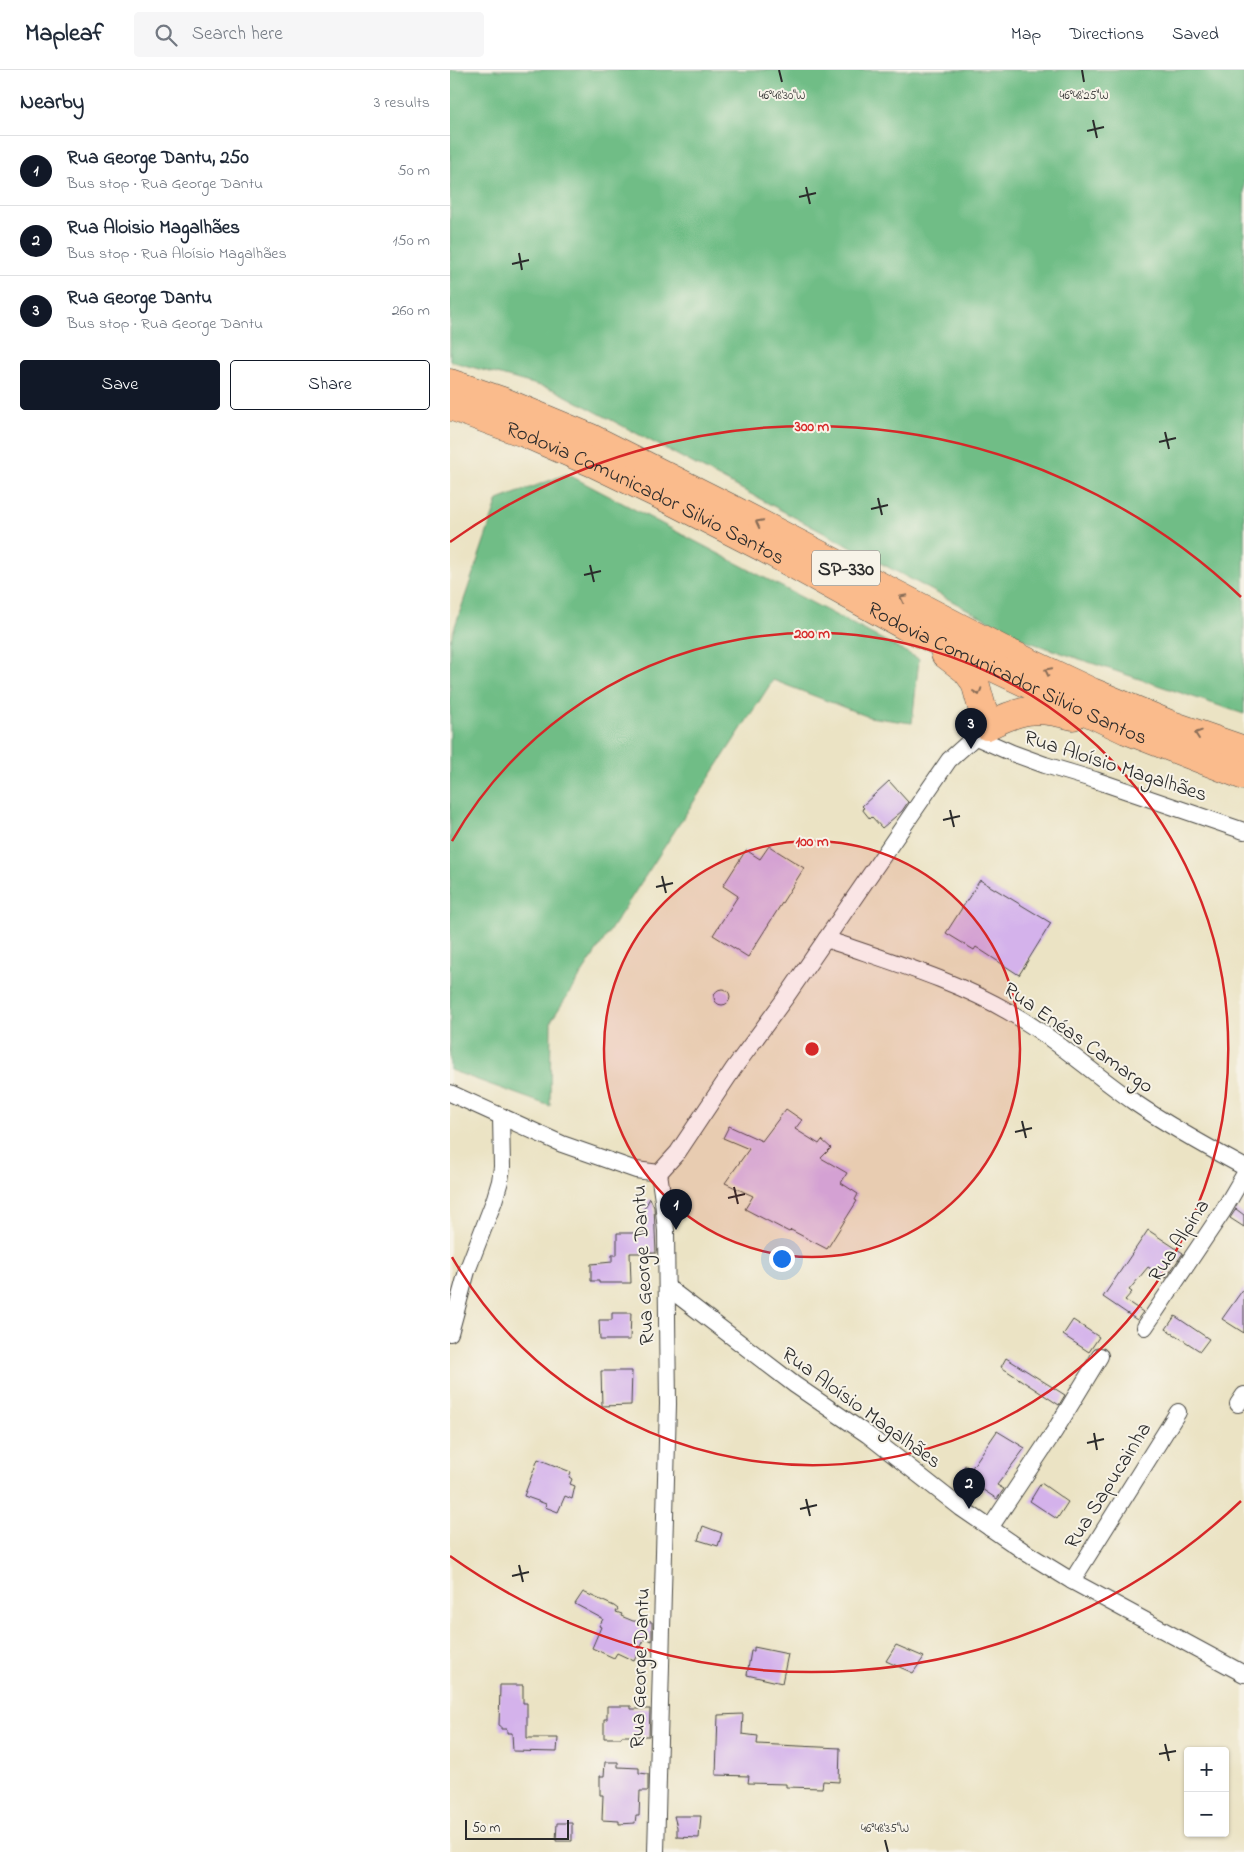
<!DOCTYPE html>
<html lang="en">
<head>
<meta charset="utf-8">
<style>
	:root { --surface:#fff; --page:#f6f6f7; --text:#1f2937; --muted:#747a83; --line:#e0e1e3; --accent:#111827 }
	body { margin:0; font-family:"Indie Flower",sans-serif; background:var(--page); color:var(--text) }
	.controls { position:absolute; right:15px; bottom:15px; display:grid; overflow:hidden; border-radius:5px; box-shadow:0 1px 4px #0004 }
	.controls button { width:45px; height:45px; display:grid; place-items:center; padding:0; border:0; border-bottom:1px solid var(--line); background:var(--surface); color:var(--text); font:25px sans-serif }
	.scale { position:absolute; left:15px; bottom:12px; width:104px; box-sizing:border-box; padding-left:5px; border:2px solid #2b2b2b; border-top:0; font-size:14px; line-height:18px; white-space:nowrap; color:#2b2b2b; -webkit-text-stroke:4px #f7f3e8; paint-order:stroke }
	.you { position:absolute; left:331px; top:1188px; width:18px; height:18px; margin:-12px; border:4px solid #fff; border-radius:50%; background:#1a73e8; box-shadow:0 0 0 8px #1a73e833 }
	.badge { display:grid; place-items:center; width:32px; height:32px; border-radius:50%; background:var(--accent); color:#fff; font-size:16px; font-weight:700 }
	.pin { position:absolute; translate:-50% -41px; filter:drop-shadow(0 1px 2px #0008) }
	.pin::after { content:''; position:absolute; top:26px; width:18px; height:15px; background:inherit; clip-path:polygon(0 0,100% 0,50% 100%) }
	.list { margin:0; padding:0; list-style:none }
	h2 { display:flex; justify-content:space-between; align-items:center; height:65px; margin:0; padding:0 20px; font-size:21px }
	h2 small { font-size:16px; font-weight:400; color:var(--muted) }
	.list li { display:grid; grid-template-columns:32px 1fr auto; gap:15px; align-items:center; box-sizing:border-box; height:70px; padding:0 20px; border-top:1px solid var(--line) }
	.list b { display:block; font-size:19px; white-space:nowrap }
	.list p { margin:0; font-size:16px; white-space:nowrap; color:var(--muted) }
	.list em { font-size:16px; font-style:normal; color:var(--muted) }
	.actions { display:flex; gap:10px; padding:15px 20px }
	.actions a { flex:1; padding:11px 0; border:1px solid var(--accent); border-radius:5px; text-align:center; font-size:18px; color:var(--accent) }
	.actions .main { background:var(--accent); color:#fff }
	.icon { flex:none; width:28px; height:28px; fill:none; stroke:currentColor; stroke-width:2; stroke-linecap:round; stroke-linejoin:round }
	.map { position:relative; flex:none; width:794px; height:1782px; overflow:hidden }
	header { display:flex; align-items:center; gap:30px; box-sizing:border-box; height:70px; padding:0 25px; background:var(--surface); border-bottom:1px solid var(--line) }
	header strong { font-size:24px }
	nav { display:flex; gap:28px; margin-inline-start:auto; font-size:18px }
	.search { width:350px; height:45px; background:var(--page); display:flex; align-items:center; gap:12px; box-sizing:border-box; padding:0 18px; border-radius:5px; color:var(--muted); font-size:19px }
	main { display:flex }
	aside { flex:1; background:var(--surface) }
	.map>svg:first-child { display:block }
</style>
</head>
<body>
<header>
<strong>Mapleaf</strong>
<div class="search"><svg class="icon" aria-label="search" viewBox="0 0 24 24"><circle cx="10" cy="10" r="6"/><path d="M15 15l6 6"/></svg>Search here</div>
<nav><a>Map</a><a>Directions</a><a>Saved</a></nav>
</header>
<main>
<aside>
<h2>Nearby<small>3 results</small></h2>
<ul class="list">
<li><span class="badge">1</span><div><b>Rua George Dantu, 250</b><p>Bus stop · Rua George Dantu</p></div><em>50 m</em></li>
<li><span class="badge">2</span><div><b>Rua Aloisio Magalhães</b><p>Bus stop · Rua Aloísio Magalhães</p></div><em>150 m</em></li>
<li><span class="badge">3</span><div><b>Rua George Dantu</b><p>Bus stop · Rua George Dantu</p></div><em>260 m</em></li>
</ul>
<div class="actions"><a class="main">Save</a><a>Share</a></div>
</aside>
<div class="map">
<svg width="794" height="1782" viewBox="0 0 794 1782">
	<rect width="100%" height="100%" fill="#f7f3e8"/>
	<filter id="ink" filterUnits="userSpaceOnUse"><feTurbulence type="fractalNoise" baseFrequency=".02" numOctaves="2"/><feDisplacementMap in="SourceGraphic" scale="10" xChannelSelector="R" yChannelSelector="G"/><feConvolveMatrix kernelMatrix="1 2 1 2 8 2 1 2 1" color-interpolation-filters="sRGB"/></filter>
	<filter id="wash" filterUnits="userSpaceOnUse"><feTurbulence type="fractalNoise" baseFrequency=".0096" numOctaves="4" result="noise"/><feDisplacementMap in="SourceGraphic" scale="20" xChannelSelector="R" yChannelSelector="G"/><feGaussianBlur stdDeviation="1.12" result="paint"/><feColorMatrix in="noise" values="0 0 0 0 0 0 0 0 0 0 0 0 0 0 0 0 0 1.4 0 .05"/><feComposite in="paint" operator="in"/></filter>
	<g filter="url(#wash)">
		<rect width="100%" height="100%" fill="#ebe3c4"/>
		<g fill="#6fbd86" stroke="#4d7458">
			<polygon points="0,0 794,0 794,644 579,572 105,320 0,291"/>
			<polygon points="117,404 469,589 462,653 419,647 323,610 101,951 100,1036 0,1000 0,571 48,430"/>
		</g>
		<g id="blocks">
			<g fill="#d4b2eb">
				<polygon points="439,711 458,732 452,741 432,758 422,747 420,749 412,739 414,738 412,736"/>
				<polygon points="319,776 354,798 298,887 263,865 288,826 273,816 296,780 310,789"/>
				<polygon points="530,810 601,853 569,905 526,877 524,880 496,863"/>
				<circle cx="272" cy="927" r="8"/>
				<polygon points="336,1039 352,1050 345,1059 369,1074 372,1070 381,1078 371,1088 397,1103 391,1113 408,1124 405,1130 407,1131 377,1179 341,1160 339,1162 295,1139 303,1126 275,1113 299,1079 273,1068 279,1056 312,1071"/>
				<polygon points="200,1128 204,1137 206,1183 180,1183 181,1213 149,1213 149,1211 141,1211 141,1194 162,1192 162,1185 167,1185 167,1163 194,1163 194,1139"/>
				<polygon points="786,1139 794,1145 794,1157 780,1148"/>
				<polygon points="698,1160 733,1183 716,1208 698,1197 679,1220 682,1222 675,1230 693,1242 687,1250 653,1227"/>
				<polygon points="794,1218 794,1263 772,1249"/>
				<polygon points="162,1243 181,1243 180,1270 150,1270 149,1250 162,1250"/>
				<polygon points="725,1246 759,1269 750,1281 716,1259"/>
				<polygon points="623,1250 649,1267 639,1282 613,1265"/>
				<polygon points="556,1288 615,1325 609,1335 551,1297"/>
				<polygon points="151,1301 182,1301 181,1335 152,1336"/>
				<polygon points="547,1361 575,1378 547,1415 554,1419 547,1429 509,1404 515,1395 521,1399"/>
				<polygon points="88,1389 121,1402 119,1407 122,1409 120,1414 125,1416 122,1429 115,1426 108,1442 95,1437 96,1434 74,1426"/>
				<polygon points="591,1413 618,1432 607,1449 580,1431"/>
				<polygon points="253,1456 272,1463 268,1476 248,1470"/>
				<polygon points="133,1522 164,1536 168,1539 166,1542 172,1544 171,1546 183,1551 202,1552 202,1571 195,1568 184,1591 167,1583 164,1588 142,1578 151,1557 149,1556 153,1549 125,1534"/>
				<polygon points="446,1575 474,1587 463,1603 436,1591"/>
				<polygon points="304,1577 338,1584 332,1613 297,1605 301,1581 304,1581"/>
				<polygon points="50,1615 73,1615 73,1633 77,1633 77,1668 108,1668 107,1682 63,1681 62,1663 57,1663 57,1659 51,1659 51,1656 49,1656"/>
				<polygon points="157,1636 181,1636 181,1639 200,1639 199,1666 172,1666 171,1668 154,1668 154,1649 157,1649"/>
				<polygon points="293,1644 292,1664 308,1666 307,1674 390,1678 389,1712 373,1711 372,1718 336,1717 336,1714 298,1713 299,1706 266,1705 268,1645"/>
				<polygon points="155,1692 168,1692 168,1697 189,1698 189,1703 198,1704 198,1721 190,1721 189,1746 186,1746 185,1753 169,1754 169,1751 152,1750 153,1725 150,1725 150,1706 154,1706"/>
				<polygon points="224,1746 251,1746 249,1768 227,1767 227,1757"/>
				<polygon points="107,1753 122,1753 122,1771 106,1771"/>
			</g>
		</g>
	</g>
	<g filter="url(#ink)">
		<use href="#blocks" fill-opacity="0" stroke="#484742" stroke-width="1"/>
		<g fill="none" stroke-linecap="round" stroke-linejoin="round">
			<g stroke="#484742" stroke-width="18">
				<g id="minor">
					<polyline points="526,667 562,683 595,695 645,710 794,761"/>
					<path d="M376,869C438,891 503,909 561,943C605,968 642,1003 684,1032C719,1056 757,1077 794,1097"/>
					<polyline points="0,1023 112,1074 186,1100 209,1103"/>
					<polyline points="209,1103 228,1082 284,998 336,927 499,690 537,656"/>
					<polyline points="217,1217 345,1315 418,1365 511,1438 578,1484 622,1511 794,1604"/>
					<polyline points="695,1257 773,1141 794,1105"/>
					<polyline points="0,1263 17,1201 44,1131 50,1111 52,1097 51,1046"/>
					<polyline points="788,1334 794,1325"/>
					<polyline points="540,1458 604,1362 650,1286"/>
					<polyline points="622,1511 728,1342"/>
					<polyline points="206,1782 218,1334 216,1161 213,1130 209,1103"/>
				</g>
			</g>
			<g stroke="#484742" stroke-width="29">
				<g id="motorway">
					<polyline points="0,313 52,331 141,368 278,437 553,580 642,622 719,654 794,680"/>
					<path id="s1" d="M0,336L74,363L145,394L224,432L310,476L455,556L676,660L794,706"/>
					<path d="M495,584L516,600L525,612L537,656C571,639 585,636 623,646"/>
				</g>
			</g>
			<use href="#minor" stroke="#fff" stroke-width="16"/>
			<use href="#motorway" stroke="#fabb8c" stroke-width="28"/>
		</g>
		<defs><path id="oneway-chevron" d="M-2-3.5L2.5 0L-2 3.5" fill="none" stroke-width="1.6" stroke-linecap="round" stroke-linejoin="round" transform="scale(1.25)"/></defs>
		<g stroke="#886c57">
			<use href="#oneway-chevron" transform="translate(309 453) rotate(-153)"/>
			<use href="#oneway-chevron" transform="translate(453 528) rotate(-153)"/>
			<use href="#oneway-chevron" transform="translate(598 601) rotate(-154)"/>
			<use href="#oneway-chevron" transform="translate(528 622) rotate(71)"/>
			<use href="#oneway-chevron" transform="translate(748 664) rotate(-161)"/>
		</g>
	</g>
	<path fill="none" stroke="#2b2b2b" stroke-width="2" d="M329,0L332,12M632,0L634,12M643,50L647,68M637,61L654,57M356,117L360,134M349,127L366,123M69,183L72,200M62,194L79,190M715,362L719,379M709,372L726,368M428,428L432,445M421,439L438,435M140,495L144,512M134,505L151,501M500,740L504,757M493,750L510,746M212,806L216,823M206,817L223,813M572,1051L576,1068M565,1062L582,1058M284,1117L288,1134M278,1128L295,1124M644,1363L647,1380M637,1373L654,1369M356,1429L360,1446M350,1439L367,1435M69,1495L73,1512M62,1506L79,1502M715,1674L719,1691M709,1684L726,1681M435,1770L438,1782"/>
	<circle cx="362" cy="979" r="208" fill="#d62828" fill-opacity=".12"/>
	<g fill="none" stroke="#d62828" stroke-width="2.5">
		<circle cx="362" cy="979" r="208"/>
		<path d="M2 771A416 416 0 1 1 2 1187"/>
		<path d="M791 1431A623 623 0 0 1 0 1486M0 472A623 623 0 0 1 791 527"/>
	</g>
	<g text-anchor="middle" stroke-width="4" stroke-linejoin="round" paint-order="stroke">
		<rect fill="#f7f3e8" stroke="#686764" stroke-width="1" x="362" y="480.5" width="68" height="35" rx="4"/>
		<g font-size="20" font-weight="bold" fill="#2b2b2b">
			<text x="396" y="505">SP-330</text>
		</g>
		<g font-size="21" fill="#2b2b2b" stroke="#f7f3e8">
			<text dy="7" stroke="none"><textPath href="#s1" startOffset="214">Rodovia Comunicador Silvio Santos</textPath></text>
			<text dy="7" stroke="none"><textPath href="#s1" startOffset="619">Rodovia Comunicador Silvio Santos</textPath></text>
			<text transform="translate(666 695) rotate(18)" y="7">Rua Aloísio Magalhães</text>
			<text transform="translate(629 967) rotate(35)" y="7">Rua Enéas Camargo</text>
			<text transform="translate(728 1170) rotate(-57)" y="7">Rua Alpina</text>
			<text transform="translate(192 1195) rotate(-93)" y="7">Rua George Dantu</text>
			<text transform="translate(412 1337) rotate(36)" y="7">Rua Aloísio Magalhães</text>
			<text transform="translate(657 1415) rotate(-58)" y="7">Rua Sapucainha</text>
			<text transform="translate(189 1598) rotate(-88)" y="7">Rua George Dantu</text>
		</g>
	</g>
	<g font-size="12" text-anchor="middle" fill="#2b2b2b" stroke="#f7f3e8" stroke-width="4" stroke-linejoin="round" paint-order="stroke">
		<text x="332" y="29">46°48'30"W</text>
		<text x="634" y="29">46°48'25"W</text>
		<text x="435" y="1762">46°48'35"W</text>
	</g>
	<circle cx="362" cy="979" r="8" fill="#d62828" stroke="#f7f3e8" stroke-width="2.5"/>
	<g font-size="15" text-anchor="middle" font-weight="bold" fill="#d62828" stroke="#f7f3e8" stroke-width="4" stroke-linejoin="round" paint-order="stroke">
		<text x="362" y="361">300 m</text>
		<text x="362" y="568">200 m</text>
		<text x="362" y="776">100 m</text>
	</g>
</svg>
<div class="controls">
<button>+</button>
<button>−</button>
</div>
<div class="scale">50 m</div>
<div class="you"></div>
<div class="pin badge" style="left:226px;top:1160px">1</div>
<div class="pin badge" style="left:519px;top:1439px">2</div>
<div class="pin badge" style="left:521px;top:679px">3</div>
</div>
</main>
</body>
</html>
